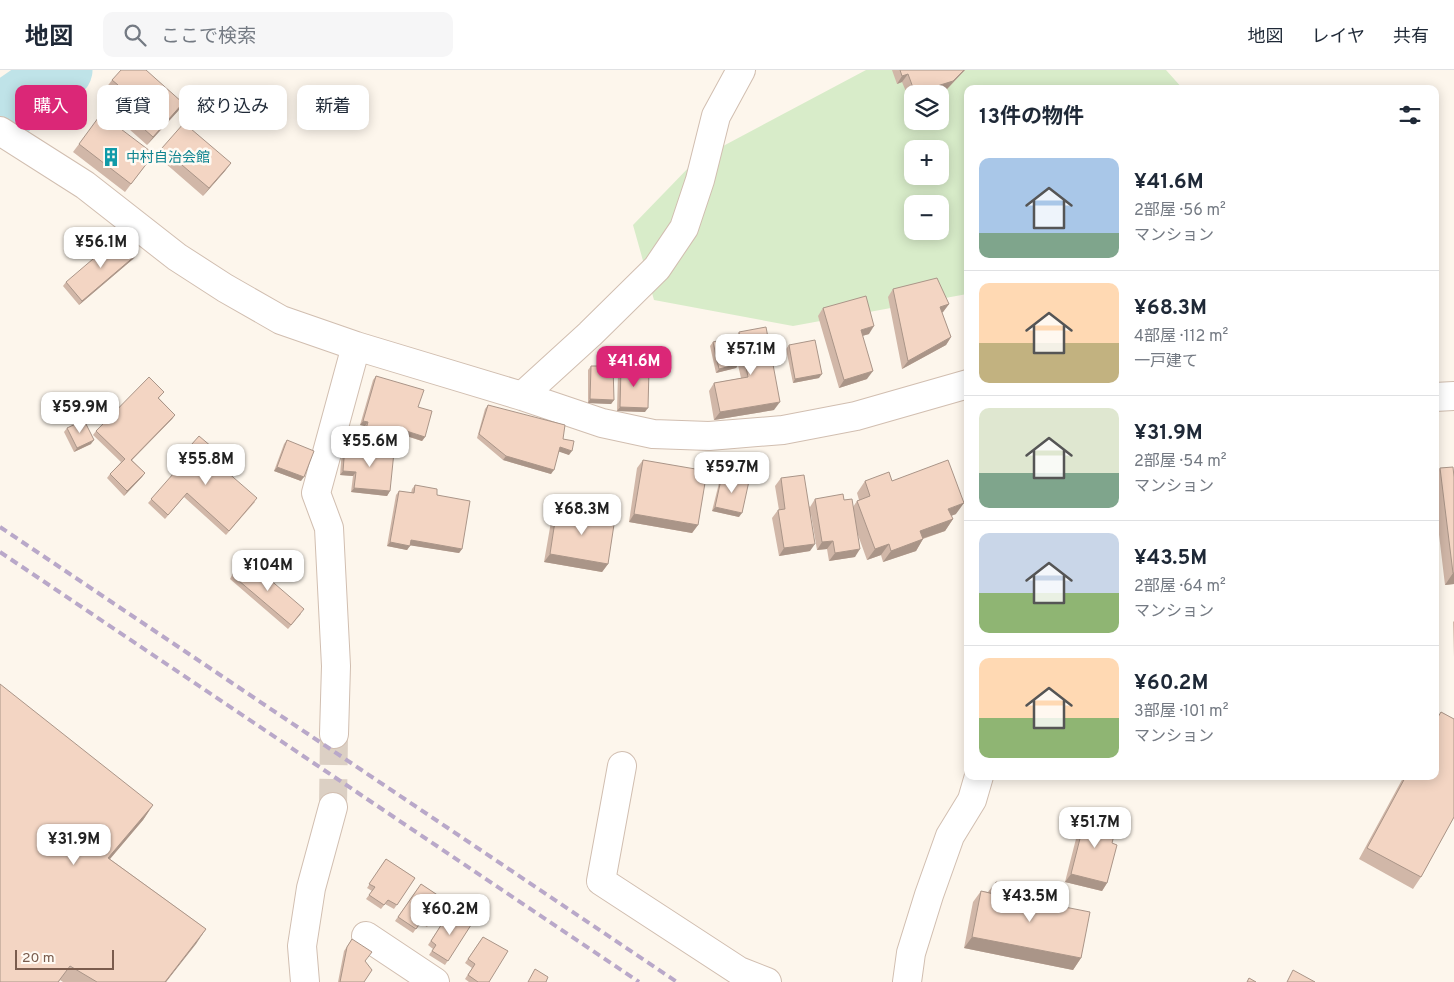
<!DOCTYPE html>
<html lang="ja">
<head>
<meta charset="utf-8">
<style>
	:root { --surface:#fff; --page:#f6f6f7; --text:#1f2937; --muted:#747a83; --line:#e0e1e3; --accent:#db2777 }
	body { margin:0; font-family:Overpass,"Noto Sans JP",sans-serif; background:var(--page); color:var(--text); height:100vh; display:flex; flex-direction:column; font-size:19px; white-space:nowrap }
	* { box-sizing:border-box; margin:0 }
	p { font-size:16px; color:var(--muted) }
	.icon { flex:none; width:28px; height:28px; fill:none; stroke:currentColor; stroke-width:2; stroke-linecap:round; stroke-linejoin:round }
	.map { position:relative; flex:1; overflow:hidden }
	.panel { position:absolute; left:964px; top:15px; width:475px; height:695px; display:flex; flex-direction:column; background:var(--surface); border-radius:10px; box-shadow:0 2px 12px #0003 }
	.panel>* { flex:none }
	.guide { position:absolute; left:15px; top:15px; width:475px; height:45px; display:flex; gap:10px }
	.buttons { position:absolute; left:904px; top:15px; display:grid; gap:10px }
	.buttons a { display:grid; place-items:center; width:45px; height:45px; border-radius:10px; background:var(--surface); box-shadow:0 2px 12px #0003; font-size:25px }
	.scale { position:absolute; left:15px; bottom:12px; width:99px; box-sizing:border-box; padding-left:5px; border:2px solid #7a5c4d; border-top:0; font-size:14px; line-height:18px; white-space:nowrap; color:#7a5c4d; -webkit-text-stroke:4px #fffaf3; paint-order:stroke }
	.price { position:absolute; translate:-50% -42px; padding:0 11px; border-radius:10px; background:#fff; color:#222; font-size:16px; line-height:32px; filter:drop-shadow(0 1px 2px #0008) }
	.price::after { content:''; position:absolute; left:50%; top:30px; width:15px; height:11px; margin-left:-8px; background:inherit; clip-path:polygon(0 0,100% 0,50% 100%) }
	.price.selected { background:var(--accent); color:#fff }
	ul { padding:0; list-style:none }
	li { display:flex; align-items:center; gap:15px; height:125px; padding:0 15px }
	li+li { border-top:1px solid var(--line) }
	li span { display:grid; place-items:center; flex:none; width:140px; height:100px; border-radius:10px; color:#555 }
	li>.icon { margin-inline-start:auto }
	span .icon { width:60px; height:60px; fill:#fffc; stroke-width:1 }
	li b { font-size:21px }
	h2 { display:flex; justify-content:space-between; align-items:center; height:60px; padding:0 15px; font-size:21px }
	.chip { padding:0 18px; border-radius:10px; background:var(--surface); box-shadow:0 2px 12px #0003; font-size:18px; line-height:45px }
	.chip.selected { background:var(--accent); color:#fff }
	header { display:flex; align-items:center; gap:30px; box-sizing:border-box; height:70px; padding:0 25px; background:var(--surface); border-bottom:1px solid var(--line) }
	header strong { font-size:24px }
	nav { display:flex; gap:28px; margin-inline-start:auto; font-size:18px }
	.search { width:350px; height:45px; background:var(--page); display:flex; align-items:center; gap:12px; box-sizing:border-box; padding:0 18px; border-radius:10px; color:var(--muted); font-size:19px }
	.map>svg:first-child { display:block }
	.green { fill:#d8ecc9; fill-rule:evenodd }
	.lines { fill:none; stroke-linecap:round; stroke-linejoin:round }
	.river { stroke:#bfe3e8; stroke-width:59 }
	.minor-tunnel { stroke:#dcd0c4; stroke-width:28; stroke-dasharray:28 14; stroke-linecap:butt }
	.minor-casing { stroke:#d1beb0; stroke-width:30 }
	.minor { stroke:#fff; stroke-width:28 }
	.rail { stroke:#b9a8c9; stroke-width:4; stroke-dasharray:8 5; stroke-linecap:butt }
	.wall { fill:#d1b7a8 }
	.shaded-wall { fill:#aa9588 }
	.building { fill:#f3d5c3; stroke:#aa9588 }
	.labels { text-anchor:middle; stroke-width:5; stroke-linejoin:round; paint-order:stroke }
	.culture-label { font-size:14px; fill:#0d838f; stroke:#fffaf3; text-anchor:start }
</style>
</head>
<body>
<header>
<strong>地図</strong>
<div class="search"><svg class="icon" aria-label="search" viewBox="0 0 24 24"><circle cx="10" cy="10" r="6"/><path d="M15 15l6 6"/></svg>ここで検索</div>
<nav><a>地図</a><a>レイヤ</a><a>共有</a></nav>
</header>
<div class="map">
<svg width="1454" height="912" viewBox="0 0 1454 912">
	<rect width="100%" height="100%" fill="#fdf6ec"/>
	<path class="green" d="M866,0H1166L1183,19H968L967,224L793,256L654,230L633,155L695,91ZM912,24H940V51H912ZM912,79H940V106H912ZM912,134H940V161H912Z"/>
	<g class="lines">
		<path class="river" d="M0,49L14,34L63,0"/>
		<path class="minor-tunnel" d="M333,737L334,664"/>
		<g class="minor-casing">
			<path id="minor" d="M0,61L85,115L177,187L225,218L281,250L356,276L522,326L602,353L653,364L709,366L783,360L856,346L968,314
				M522,326L590,264L657,198L684,158L700,110L716,46L741,0
				M1435,327L1454,326
				M334,664L336,596L329,458L316,423L356,276
				M622,696L601,811L739,901L767,912
				M366,866L435,912
				M305,912L302,876L311,818L333,737
				M907,912L911,883L929,825L950,766L972,730L979,706"/>
		</g>
		<use href="#minor" class="minor"/>
		<path class="rail" d="M0,457L677,912
			M0,482L639,912"/>
	</g>
	<path class="wall" d="M892,0H965L947,19L933,24H912V31H910L902,12L897,14Z
		M112,10L183,33L178,41L147,75L102,35L112,23L106,18Z
		M79,74L148,92L125,122L73,82Z
		M162,78L231,93L225,101L203,126L157,86Z
		M136,185L133,189L79,235L63,216L66,212Z
		M893,219L949,234L943,242L942,243L951,267L946,275L902,299L888,227Z
		M823,238L869,264L862,266L867,309L839,318L818,246Z
		M739,262L774,340L714,350L709,321L714,313L741,308L738,295L736,298L716,303L710,276L713,272L736,280L734,270Z
		M789,275L819,308L793,313L786,279Z
		M591,296L614,330L611,334L588,333V300Z
		M621,298L645,342L617,341L618,302Z
		M376,306L418,337L425,367L422,371L396,363L390,378L361,370L365,356L360,355L373,310Z
		M164,322L159,328L175,345L172,349L132,390L145,403L142,407L124,426L107,408L110,404L121,392L93,365L96,361Z
		M488,335L563,369L569,385L559,381L551,404L503,390L477,368L485,339Z
		M67,358L91,374L74,382L64,362Z
		M287,370L301,411L274,401L284,374Z
		M345,376L390,421L387,426L351,422L353,406L340,405L342,380Z
		M184,383L226,401L255,432L226,465L184,427L165,449L148,433L185,391L181,387Z
		M643,390L698,455L692,463L629,452L637,398Z
		M1440,398L1454,407V514L1445,515L1435,431V405Z
		M722,405L739,447L712,441L720,409Z
		M781,408L810,437L815,429L844,430L853,437L857,431L859,430L857,423L865,411H892L956,444L951,446L953,449L945,461L923,469L916,481L883,492L881,485L867,490L858,465L855,487L829,491L827,479L817,480L811,445L810,481L779,486L772,448L778,440H779L775,416Z
		M415,415L437,425L462,479L459,483L410,475L407,480L387,476L396,425L399,421L411,423L412,419Z
		M557,438L608,494L602,502L544,492L552,446Z
		M232,505L301,544L288,559L230,509Z
		M1454,551V587L1453,552Z
		M1441,642L1454,649V747L1421,807L1413,819L1359,789L1404,706H1435V650Z
		M153,735L143,750L110,789L206,859L166,912H63L60,910L59,912H0Z
		M1087,741L1105,755L1112,773L1107,813L1102,821L1065,812L1081,749Z
		M386,789L415,808L394,839L385,834L381,839L366,829L372,821L367,818Z
		M996,812L1014,827L1081,888L1073,900L964,878L973,832L981,821L988,822Z
		M421,814L445,830L427,857L420,853L413,863L395,851Z
		M450,841L471,855L445,895L429,885L433,879L428,875Z
		M483,867L489,912H469L465,909L472,898L465,893Z
		M352,869L365,891L364,912H338L344,881Z"/>
	<path class="shaded-wall" d="M964,0H965L962,3L947,19L933,24H915Z
		M908,4L902,12L897,14L902,6Z
		M183,33L178,41L147,75L153,67Z
		M231,93L225,101L203,126L209,118Z
		M136,185L133,189L79,235L82,231Z
		M949,234L943,242L934,245L940,237Z
		M874,256L869,264L855,268L861,260Z
		M951,267L946,275L902,299L908,291Z
		M739,294L736,298L716,303L719,299Z
		M873,301L867,309L839,318L844,310Z
		M822,304L819,308L793,313L795,309Z
		M590,329L614,330L611,334L588,333Z
		M780,332L774,340L714,350L720,342Z
		M620,337L648,338L645,342L617,341Z
		M175,345L172,349L128,394L131,390Z
		M363,351L368,352L365,356L360,355Z
		M397,358L425,367L422,371L395,362Z
		M364,366L392,374L390,378L361,370Z
		M94,370L91,374L74,382L77,378Z
		M560,377L572,381L569,385L557,381Z
		M506,386L554,400L551,404L503,390Z
		M277,397L304,407L301,411L274,401Z
		M343,401L356,402L353,406L340,405Z
		M145,403L142,407L124,426L127,421Z
		M354,418L390,421L387,426L351,422Z
		M964,433L956,444L940,450L948,439Z
		M715,437L742,443L739,447L712,441Z
		M634,444L698,455L692,463L629,452Z
		M953,449L945,461L912,472L920,461Z
		M923,469L916,481L883,492L891,481Z
		M411,470L462,479L459,483L408,475Z
		M833,471L827,479L817,480L822,472Z
		M390,472L410,476L407,480L387,476Z
		M815,474L810,481L779,486L784,478Z
		M889,474L881,485L867,490L875,479Z
		M860,479L855,487L829,491L835,483Z
		M550,484L608,494L602,502L544,492Z
		M1453,503H1454V514L1445,515Z
		M153,735L143,750L98,803L108,788Z
		M1071,804L1107,813L1102,821L1065,812Z
		M206,859L196,874L166,912H165Z
		M972,867L1081,888L1073,900L964,878Z"/>
	<path class="building" d="M121,0H146L183,33L153,67L108,27L118,15L112,10Z
		M900,0H964L953,11L915,23L908,4L902,6Z
		M101,44L154,84L131,114L79,74Z
		M184,53L231,93L209,118L162,78Z
		M120,166L136,185L82,231L66,212Z
		M937,208L949,234L940,237L951,267L908,291L893,219Z
		M866,226L874,256L861,260L873,301L844,310L823,238Z
		M766,257L780,332L720,342L714,313L748,307L739,262Z
		M733,267L739,294L719,299L713,272Z
		M815,270L822,304L795,309L789,275Z
		M591,296H613L614,330L590,329Z
		M621,298L649,299L648,338L620,337Z
		M376,306L424,320L418,337L432,341L425,367L397,358L392,374L364,366L368,352L363,351Z
		M149,307L164,322L158,328L175,345L131,390L145,403L127,421L110,404L125,389L96,361Z
		M488,335L565,355L563,369L574,371L572,381L560,377L554,400L506,386L479,364Z
		M84,350L94,370L77,378L67,358Z
		M199,366L232,394L226,401L257,428L229,461L187,423L168,445L151,429L188,387L184,383Z
		M287,370L314,381L304,407L277,397Z
		M345,376L394,382L390,421L354,418L356,402L343,401Z
		M643,390L707,401L698,455L634,444Z
		M948,390L964,433L948,439L953,449L920,461L923,469L891,481L889,474L875,479L857,431L870,426L865,411L889,402L892,411Z
		M1453,397L1454,407V503H1453L1440,398Z
		M722,405L749,411L742,443L715,437Z
		M804,405L815,474L784,478L778,440L785,439L781,408Z
		M415,415L437,419V425L470,431L462,479L411,470L410,476L390,472L399,421L414,423Z
		M843,424L844,430L852,429L860,479L835,483L833,471L822,472L815,429Z
		M557,438L615,448L608,494L550,484Z
		M246,489L304,539L291,555L232,505Z
		M0,614L153,735L108,788L206,859L165,912H97L70,896L58,912H0Z
		M1441,642L1454,649V747L1421,807L1367,778L1406,706H1435V652Z
		M1087,741L1107,746L1105,755L1116,758L1112,773L1117,775L1107,813L1071,804Z
		M386,789L415,808L397,835L388,830L384,835L369,825L375,817L369,814Z
		M996,812L1016,816L1014,827L1090,842L1081,888L972,867L981,821L994,824Z
		M421,814L445,830L430,853L423,849L416,859L398,847Z
		M450,841L471,855L448,891L432,881L436,875L431,871Z
		M483,867L508,881L489,912H478L468,905L475,894L468,889Z
		M352,869L372,882L365,891L372,900L364,912H340L347,877Z
		M535,899L548,907L546,912H528Z
		M1293,900L1315,912H1287Z
		M1249,908L1256,912H1247Z"/>
	<defs>
		<g id="building-bare" transform="scale(1.5)"><path d="M-4-6H4V6H1V3H-1V6H-4ZM-2.5-4.3h1.7v1.8h-1.7ZM.8-4.3h1.7v1.8H.8ZM-2.5-1h1.7V.8h-1.7ZM.8-1h1.7V.8H.8Z" fill="#0f9aa8" stroke="#fffaf3" stroke-width="2.5" paint-order="stroke"/></g>
	</defs>
	<g fill-rule="evenodd">
		<use href="#building-bare" x="111" y="87"/>
	</g>
	<g class="labels">
		<g class="culture-label">
			<text x="126" y="92">中村自治会館</text>
		</g>
	</g>
</svg>
<div class="buttons">
<a><svg class="icon" aria-label="layers" viewBox="0 0 24 24"><path d="M12 4l9 5-9 5-9-5zM3 14l9 5 9-5"/></svg></a>
<a>+</a>
<a>−</a>
</div>
<div class="scale">20 m</div>
<b class="price" style="left:101px;top:199px">¥56.1M</b>
<b class="price" style="left:751px;top:306px">¥57.1M</b>
<b class="price selected" style="left:634px;top:318px">¥41.6M</b>
<b class="price" style="left:80px;top:364px">¥59.9M</b>
<b class="price" style="left:370px;top:398px">¥55.6M</b>
<b class="price" style="left:206px;top:416px">¥55.8M</b>
<b class="price" style="left:732px;top:424px">¥59.7M</b>
<b class="price" style="left:582px;top:466px">¥68.3M</b>
<b class="price" style="left:268px;top:522px">¥104M</b>
<b class="price" style="left:1095px;top:779px">¥51.7M</b>
<b class="price" style="left:74px;top:796px">¥31.9M</b>
<b class="price" style="left:1030px;top:853px">¥43.5M</b>
<b class="price" style="left:450px;top:866px">¥60.2M</b>
<div class="guide">
<a class="chip selected">購入</a>
<a class="chip">賃貸</a>
<a class="chip">絞り込み</a>
<a class="chip">新着</a>
</div>
<section class="panel">
<h2>13件の物件<svg class="icon" aria-label="filters" viewBox="0 0 24 24"><path d="M4 7h16M4 17h16"/><circle cx="9" cy="7" r="2"/><circle cx="15" cy="17" r="2"/></svg></h2>
<ul>
<li><span style="background:linear-gradient(#a9c7e8 75%,#7fa58c 0)"><svg class="icon" aria-label="home" viewBox="0 0 24 24"><path d="M3 11l9-7 9 7M6 9v11h12V9"/></svg></span><div><b>¥41.6M</b><p>2部屋 · 56 m²</p><p>マンション</p></div></li>
<li><span style="background:linear-gradient(#ffd9b3 60%,#c2b280 0)"><svg class="icon" aria-label="home" viewBox="0 0 24 24"><path d="M3 11l9-7 9 7M6 9v11h12V9"/></svg></span><div><b>¥68.3M</b><p>4部屋 · 112 m²</p><p>一戸建て</p></div></li>
<li><span style="background:linear-gradient(#dfe7d0 65%,#7fa58c 0)"><svg class="icon" aria-label="home" viewBox="0 0 24 24"><path d="M3 11l9-7 9 7M6 9v11h12V9"/></svg></span><div><b>¥31.9M</b><p>2部屋 · 54 m²</p><p>マンション</p></div></li>
<li><span style="background:linear-gradient(#c9d6e8 60%,#8fb573 0)"><svg class="icon" aria-label="home" viewBox="0 0 24 24"><path d="M3 11l9-7 9 7M6 9v11h12V9"/></svg></span><div><b>¥43.5M</b><p>2部屋 · 64 m²</p><p>マンション</p></div></li>
<li><span style="background:linear-gradient(#ffd9b3 60%,#8fb573 0)"><svg class="icon" aria-label="home" viewBox="0 0 24 24"><path d="M3 11l9-7 9 7M6 9v11h12V9"/></svg></span><div><b>¥60.2M</b><p>3部屋 · 101 m²</p><p>マンション</p></div></li>
</ul>
</section>
</div>
</body>
</html>
